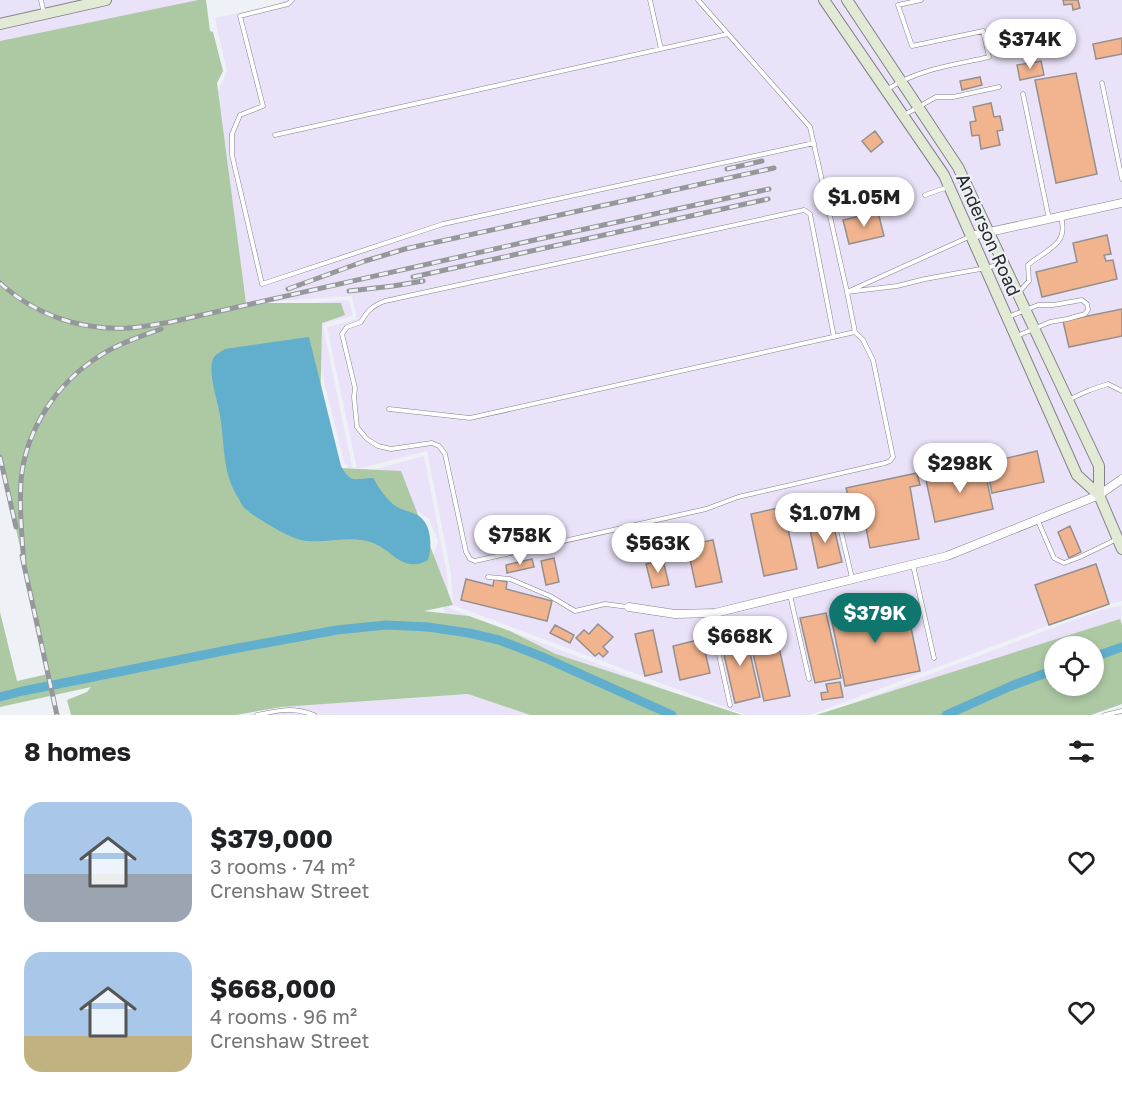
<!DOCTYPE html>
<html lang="en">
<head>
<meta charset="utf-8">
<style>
	:root { --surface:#fff; --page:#f2f2f2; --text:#202124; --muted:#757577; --accent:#0f766e }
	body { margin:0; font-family:"Golos Text",sans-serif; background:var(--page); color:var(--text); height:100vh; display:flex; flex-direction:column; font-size:22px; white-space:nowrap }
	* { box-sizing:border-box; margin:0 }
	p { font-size:20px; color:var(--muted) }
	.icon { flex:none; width:33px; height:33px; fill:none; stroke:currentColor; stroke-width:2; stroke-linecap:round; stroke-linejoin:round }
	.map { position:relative; height:715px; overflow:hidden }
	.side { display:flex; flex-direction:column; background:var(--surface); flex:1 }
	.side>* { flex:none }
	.fabs { position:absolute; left:1044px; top:636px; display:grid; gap:12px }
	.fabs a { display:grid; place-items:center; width:60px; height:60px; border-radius:50%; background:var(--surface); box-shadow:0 3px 9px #0003; font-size:30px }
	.price { position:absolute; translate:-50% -51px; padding:0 14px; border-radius:21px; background:#fff; color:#222; font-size:20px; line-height:39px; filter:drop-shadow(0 2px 3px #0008) }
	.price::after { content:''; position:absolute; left:50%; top:36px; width:18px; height:14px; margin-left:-9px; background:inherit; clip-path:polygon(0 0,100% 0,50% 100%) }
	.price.active { background:var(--accent); color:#fff }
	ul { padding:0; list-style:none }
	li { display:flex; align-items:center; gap:18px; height:150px; padding:0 24px }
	li span { display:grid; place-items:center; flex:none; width:168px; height:120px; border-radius:18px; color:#555 }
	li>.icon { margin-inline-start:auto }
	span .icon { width:72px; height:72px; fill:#fffc; stroke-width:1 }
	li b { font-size:26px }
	h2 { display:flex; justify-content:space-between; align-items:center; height:72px; padding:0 24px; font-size:26px }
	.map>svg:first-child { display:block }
	.industrial { fill:#eae2f8 }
	.green { fill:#adc9a4; fill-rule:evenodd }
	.water { fill:#61aecd }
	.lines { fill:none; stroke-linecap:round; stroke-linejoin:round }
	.canal { stroke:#61aecd; stroke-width:9 }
	.building { fill:#f2b48f; stroke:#95908d; stroke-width:1.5 }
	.lane-casing { stroke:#818388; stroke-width:5 }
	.street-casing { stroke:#818388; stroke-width:9 }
	.secondary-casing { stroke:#818388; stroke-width:12 }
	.lane { stroke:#fff; stroke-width:4 }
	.street { stroke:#fff; stroke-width:8 }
	.secondary { stroke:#e2ead6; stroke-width:10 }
	.rail-casing { stroke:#95979a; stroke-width:5 }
	.rail { stroke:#eef1f6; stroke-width:3; stroke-dasharray:9; stroke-linecap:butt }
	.labels { text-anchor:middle; stroke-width:4.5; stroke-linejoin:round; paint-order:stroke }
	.street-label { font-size:18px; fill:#2a2b2c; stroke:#eef1f6 }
</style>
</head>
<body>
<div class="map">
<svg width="1122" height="715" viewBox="0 0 1122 715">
	<rect width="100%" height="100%" fill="#eef1f6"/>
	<path class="industrial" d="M0,0H198L0,41Z
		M283,0H1122V601L1102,605L810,715H746L453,605L451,573L427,451L357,469L327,327L357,319L352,296L246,303L203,122L227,72L215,18L278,4Z
		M349,300L353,316L326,323L323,326L353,471L358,474L424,456L447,574L449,607L452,609L469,616L445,613L430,567L438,541L429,519L403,501L352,473L344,462L313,336L250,340L247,308Z
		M1121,606L1122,632L1054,646L822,715L1103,609Z
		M510,631L733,715L593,672Z
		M468,694L530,715H249L281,707Z"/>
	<path class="green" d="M198,0H206L210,31L213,32L223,71L217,83L246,303H341L345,315L322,323L319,467L401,471L453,605L424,611L469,616L510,631L556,654L742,715H530L468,694L281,707L236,715H71L67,700L87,692L91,687L0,707V612L17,681L48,674L0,456V41Z
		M1120,619L1122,625V704L1091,715H816ZM1054,646H1094V686H1054Z"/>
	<path class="water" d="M309,337L341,466C351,485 356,478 373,478C379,488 387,501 397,507C404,511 413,512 419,516C432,525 432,547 428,560C401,575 391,546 367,541C348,536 327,543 307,541C294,540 278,530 266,523C260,519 252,515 247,510C243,508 241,503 239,499C220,471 226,438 218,406C216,395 207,368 214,357C216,354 222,351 225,349Z"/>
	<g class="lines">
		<path class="canal" d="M1094,657L1122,647
			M0,697L23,691L238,648L337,630L386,625L428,627L469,633L499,640L543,657L672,715
			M946,715L1011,686L1054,670"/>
	</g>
	<path class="building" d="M1063,0H1078L1080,8L1073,10L1072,4L1064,5Z
		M1122,38V54L1096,59L1093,44Z
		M1041,61L1044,75L1020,80L1017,65Z
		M1076,73L1097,174L1056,183L1035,80Z
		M980,77L982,85L962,90L960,81Z
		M991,103L994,117L1000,116L1003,130L997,131L1000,145L981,149L979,135L972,136L970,122L976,121L973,107Z
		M875,131L883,142L871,152L862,141Z
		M878,212L884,236L849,244L843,220Z
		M1107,235L1111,254L1104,255L1106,261L1113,260L1117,279L1042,297L1036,272L1077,262L1073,243Z
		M1122,309V336L1069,347L1063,321Z
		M1037,451L1044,482L992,493L986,463Z
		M984,467L993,509L935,522L926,480Z
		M917,473L920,485L910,487L919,539L870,548L860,498L849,500L846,488Z
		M783,507L797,569L764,576L751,514Z
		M832,519L842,562L818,568L809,525Z
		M1070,526L1081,552L1069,558L1058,532Z
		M713,540L722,582L696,587L687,545Z
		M554,558L559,582L546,585L541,561Z
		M532,559L534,567L507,573L506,565Z
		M663,560L669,585L652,588L646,564Z
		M1096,564L1109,604L1049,625L1035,585Z
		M466,579L493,586L494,579L507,582L506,589L552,601L547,621L461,600Z
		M906,603L920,671L845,686L831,617Z
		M826,613L841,678L815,683L800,618Z
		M773,621L790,696L764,701L749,636L759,634L756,624Z
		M598,624L613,637L603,647L608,652L603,657L599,653L595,656L576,638L584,630L589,634Z
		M555,625L574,635L570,643L550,633Z
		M653,630L662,672L645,676L635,634Z
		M745,631L760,697L735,703L720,637Z
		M702,639L710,673L680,680L673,646Z
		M840,682L843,697L822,700L821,693L828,692L826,684Z"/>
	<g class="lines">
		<g class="lane-casing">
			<path id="lane" d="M41,0L44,14
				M292,0L288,4L240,16L263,106L240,115L232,134V155L262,284L443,224L814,143
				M650,0L661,49
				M698,0L728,34
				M1102,83L1122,179
				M888,89C918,69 954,65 989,57L983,31L912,46L898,5L921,0
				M1023,94L1049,219
				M906,114L936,97H953L999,87
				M275,135L728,34L810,127L847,292L971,236
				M925,195L948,187
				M1019,292L1029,281L1028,265C1047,249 1069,245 1061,217
				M1008,317L1038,305H1053L1082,300L1087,304L1088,310L1085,314L1067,319L1050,322L1017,336
				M834,337L810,214L804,210L385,301C372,306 367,311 361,322L347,327L342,334L355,388L354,397L357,427L367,439L378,446L391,449L432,443L439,446L445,454L466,552L470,559L475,561L706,509L738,497L885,463L890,461L893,457L873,360L863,340L855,332
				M1070,399L1090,390L1108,384L1122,391
				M389,409L470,418L855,332L847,292L897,286L925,279L986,268L1001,264
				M1038,521L1054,558L1064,563L1080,557L1117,539
				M839,523L852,578
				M913,565L934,658
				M488,577L510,579L550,596L575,611L605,604L628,607
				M790,595L809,679
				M710,614L730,705
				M257,715C279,710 293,707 314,715
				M1105,715L1122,711"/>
		</g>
		<g class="street-casing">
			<path id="street" d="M971,236L1122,203
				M629,607L675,614L715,613L947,556L1099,495L1122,479"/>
		</g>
		<g class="secondary-casing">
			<path id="secondary" d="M824,0L944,175L1077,475L1099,495
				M847,0L958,167L1099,466V495L1122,549
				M0,24L106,0"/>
		</g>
		<use href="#lane" class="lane"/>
		<use href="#street" class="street"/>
		<use href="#secondary" class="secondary"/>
		<g class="rail-casing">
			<path id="rail" d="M727,169L762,161
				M413,277L768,199
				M0,283C35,315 82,331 129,328C143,327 157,324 171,322L530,241L769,189
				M288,289L365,261L405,249L774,168
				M349,291L393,286L423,281
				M0,457L16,527
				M22,556L57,715
				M24,564C22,536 19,509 21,481C25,431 56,384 98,357C117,344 139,337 161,329"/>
		</g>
		<use href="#rail" class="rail"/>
	</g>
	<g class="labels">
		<g class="street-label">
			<text transform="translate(988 235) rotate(66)" y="6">Anderson Road</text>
		</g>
	</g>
</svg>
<div class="fabs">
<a><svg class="icon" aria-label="locate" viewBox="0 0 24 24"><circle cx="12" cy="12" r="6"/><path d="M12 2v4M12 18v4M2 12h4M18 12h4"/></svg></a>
</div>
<b class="price" style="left:1030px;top:70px">$374K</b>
<b class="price" style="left:864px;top:228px">$1.05M</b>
<b class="price" style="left:960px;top:494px">$298K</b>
<b class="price" style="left:825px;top:544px">$1.07M</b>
<b class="price" style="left:520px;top:566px">$758K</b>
<b class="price" style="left:658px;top:574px">$563K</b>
<b class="price active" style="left:875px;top:644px">$379K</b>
<b class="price" style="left:740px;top:667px">$668K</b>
</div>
<section class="side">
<h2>8 homes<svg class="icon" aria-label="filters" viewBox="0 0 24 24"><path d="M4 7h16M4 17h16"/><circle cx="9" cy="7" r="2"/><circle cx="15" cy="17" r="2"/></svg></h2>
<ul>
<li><span style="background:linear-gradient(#a9c7e8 60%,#9aa5b1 0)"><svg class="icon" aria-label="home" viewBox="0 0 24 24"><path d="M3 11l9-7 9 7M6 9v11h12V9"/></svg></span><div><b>$379,000</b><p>3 rooms · 74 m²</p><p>Crenshaw Street</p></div><svg class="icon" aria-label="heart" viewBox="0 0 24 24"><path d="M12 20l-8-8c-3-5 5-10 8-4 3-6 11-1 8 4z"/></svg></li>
<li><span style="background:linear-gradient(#a9c7e8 70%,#c2b280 0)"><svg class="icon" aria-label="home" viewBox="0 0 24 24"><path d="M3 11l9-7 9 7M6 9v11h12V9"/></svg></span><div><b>$668,000</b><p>4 rooms · 96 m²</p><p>Crenshaw Street</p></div><svg class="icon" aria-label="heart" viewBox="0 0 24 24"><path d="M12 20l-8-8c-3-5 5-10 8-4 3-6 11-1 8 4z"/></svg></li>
</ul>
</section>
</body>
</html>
